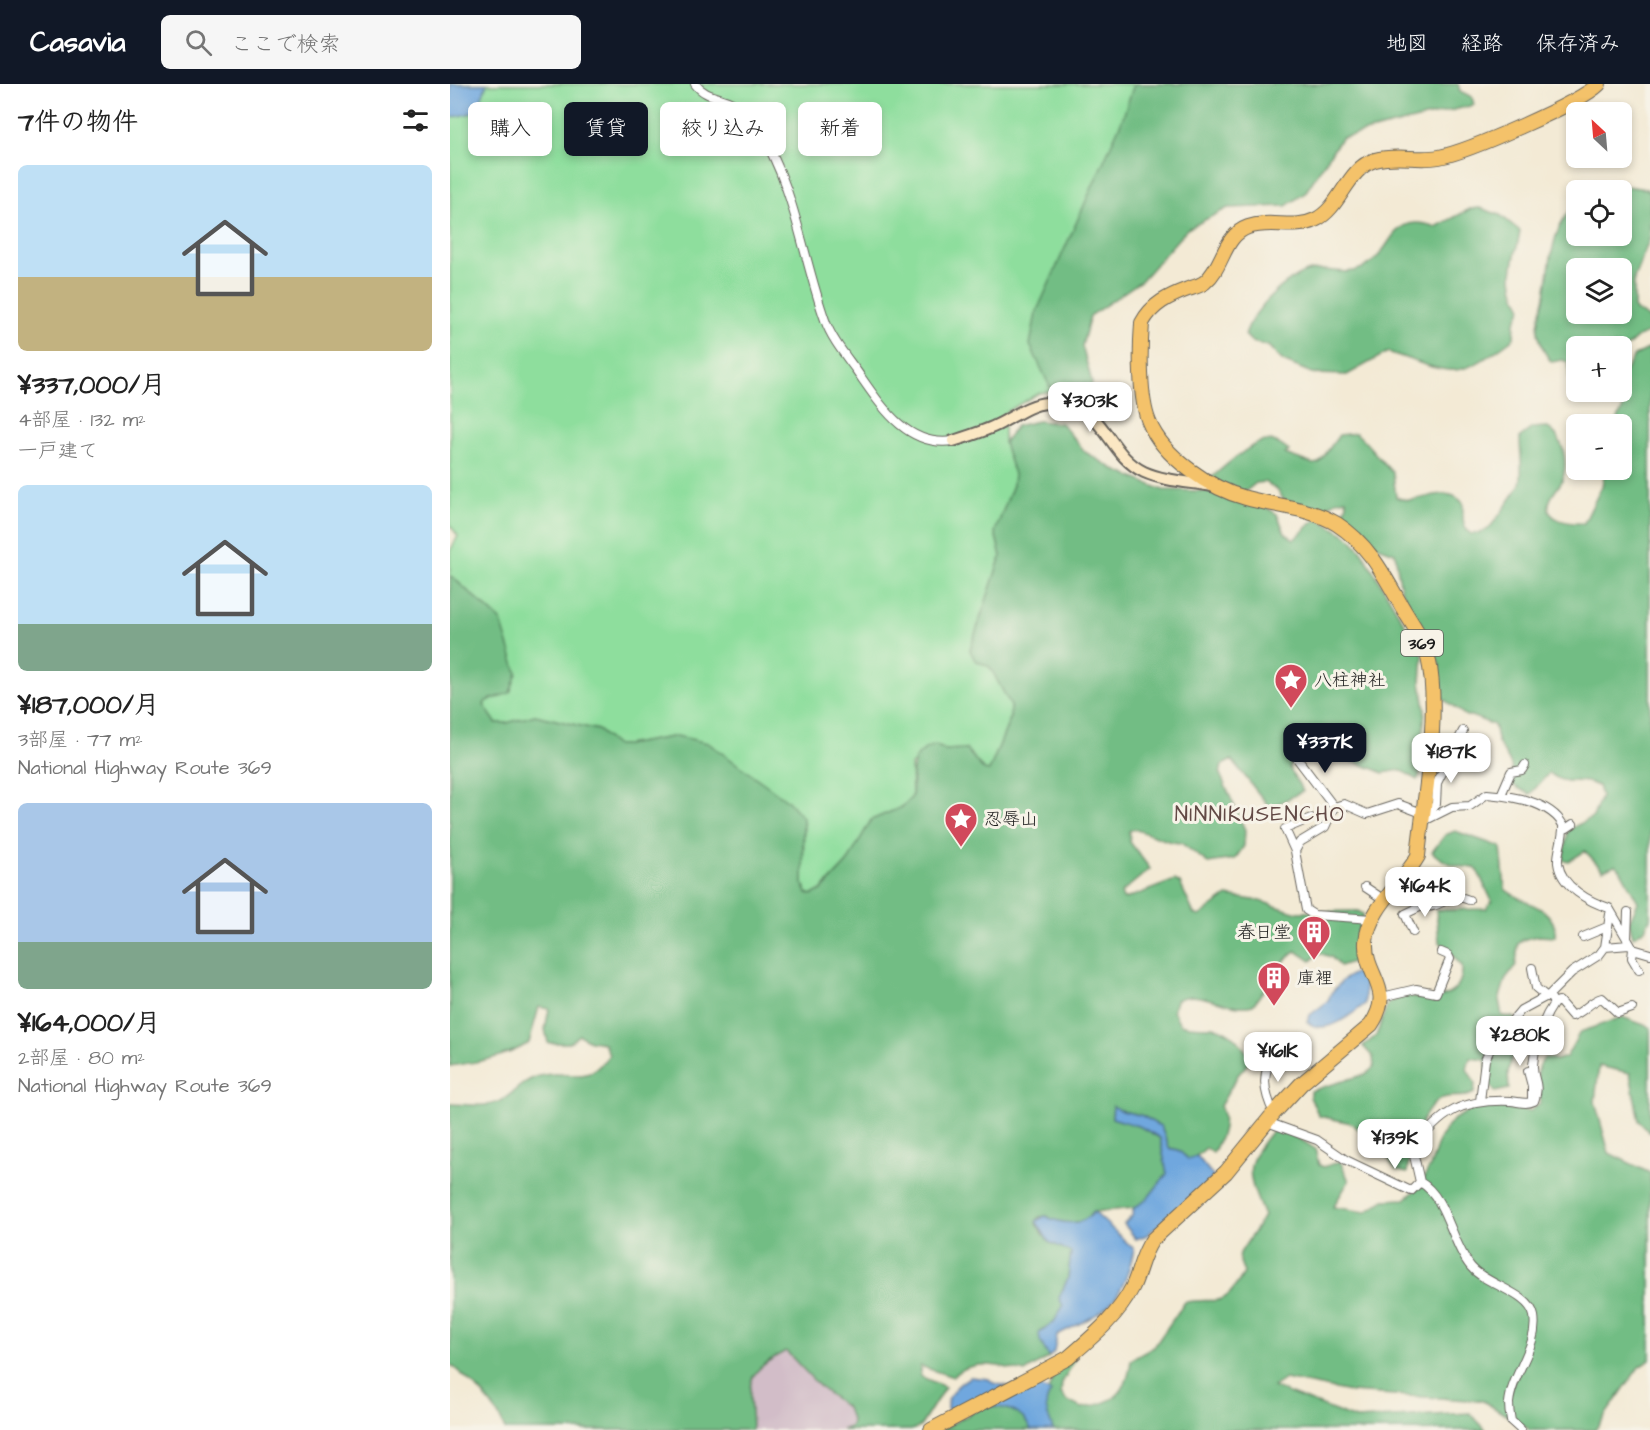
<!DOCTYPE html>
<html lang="ja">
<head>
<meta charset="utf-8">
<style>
	:root { --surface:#fff; --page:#f6f6f6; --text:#222; --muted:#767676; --accent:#111827 }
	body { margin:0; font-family:"Architects Daughter","Klee One",sans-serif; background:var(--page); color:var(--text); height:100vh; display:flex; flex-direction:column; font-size:22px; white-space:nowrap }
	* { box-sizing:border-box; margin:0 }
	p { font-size:20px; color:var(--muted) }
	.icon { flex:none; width:33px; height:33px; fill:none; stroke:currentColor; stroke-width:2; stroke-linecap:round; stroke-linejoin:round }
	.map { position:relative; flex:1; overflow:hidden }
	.side { display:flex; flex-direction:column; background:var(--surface); width:450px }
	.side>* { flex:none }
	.hud { position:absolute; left:18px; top:18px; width:570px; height:54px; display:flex; gap:12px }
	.needle { width:39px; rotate:334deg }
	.buttons { position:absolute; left:1116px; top:18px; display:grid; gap:12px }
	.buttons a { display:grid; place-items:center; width:66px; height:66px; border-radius:9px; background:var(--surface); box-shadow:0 3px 9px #0003; font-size:30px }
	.price { position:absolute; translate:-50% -51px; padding:0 14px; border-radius:12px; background:#fff; color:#222; font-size:20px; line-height:39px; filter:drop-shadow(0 2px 3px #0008) }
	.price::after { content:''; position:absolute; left:50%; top:36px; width:18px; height:14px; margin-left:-9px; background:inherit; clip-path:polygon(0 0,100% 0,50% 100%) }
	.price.on { background:var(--accent); color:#fff }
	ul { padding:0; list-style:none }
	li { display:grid; align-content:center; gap:12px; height:318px; padding:0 18px }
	li span { display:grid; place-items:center; height:186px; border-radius:9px; color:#555 }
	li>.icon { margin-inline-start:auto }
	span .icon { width:108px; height:108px; fill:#fffc; stroke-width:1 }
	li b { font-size:26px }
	h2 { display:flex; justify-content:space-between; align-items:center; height:72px; padding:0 18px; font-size:26px }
	.chip { padding:0 21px; border-radius:9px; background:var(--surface); box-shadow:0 3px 9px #0003; font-size:21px; line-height:54px }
	.chip.on { background:var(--accent); color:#fff }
	header { display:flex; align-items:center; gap:36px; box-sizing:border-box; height:84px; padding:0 30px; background:var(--accent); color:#fff }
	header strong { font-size:28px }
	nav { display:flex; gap:33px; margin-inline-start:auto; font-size:21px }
	.search { width:420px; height:54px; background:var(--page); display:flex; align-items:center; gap:15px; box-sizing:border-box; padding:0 21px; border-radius:9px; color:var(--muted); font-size:22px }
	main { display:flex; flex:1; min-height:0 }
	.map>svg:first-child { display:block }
	.industrial { fill:#d2bdc8 }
	.green { fill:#8ede9d; stroke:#557d5c; stroke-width:1.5 }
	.forest { fill:#72bd84; stroke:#476c50; stroke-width:1.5; fill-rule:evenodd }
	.water { fill:#6fa7de; stroke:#46627d; stroke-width:1.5 }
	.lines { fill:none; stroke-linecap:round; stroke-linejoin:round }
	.street-casing { stroke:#67645d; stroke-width:10 }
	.secondary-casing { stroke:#67645d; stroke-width:14 }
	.highway-casing { stroke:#67645d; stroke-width:16 }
	.street { stroke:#fff; stroke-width:8 }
	.secondary { stroke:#fbe7c3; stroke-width:10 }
	.highway { stroke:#f4c26a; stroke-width:14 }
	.labels { text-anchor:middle; stroke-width:6; stroke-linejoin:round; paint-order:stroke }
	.shield { fill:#f7f3e8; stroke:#5e5c59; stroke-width:1.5 }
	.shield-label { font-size:16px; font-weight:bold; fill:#1c1c1c }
	.poi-label { font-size:18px; fill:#1c1c1c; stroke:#f7f3e8; text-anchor:start }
	.quarter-label { font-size:21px; letter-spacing:1.5px; fill:#634a46; stroke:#f7f3e8 }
</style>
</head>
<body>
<header>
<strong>Casavia</strong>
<div class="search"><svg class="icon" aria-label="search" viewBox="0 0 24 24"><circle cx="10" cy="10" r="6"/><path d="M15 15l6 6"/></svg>ここで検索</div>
<nav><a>地図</a><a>経路</a><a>保存済み</a></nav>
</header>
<main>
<section class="side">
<h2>7件の物件<svg class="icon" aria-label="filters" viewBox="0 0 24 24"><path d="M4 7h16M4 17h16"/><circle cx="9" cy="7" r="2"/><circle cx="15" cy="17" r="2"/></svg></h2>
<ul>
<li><span style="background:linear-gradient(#bfe0f5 60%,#c2b280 0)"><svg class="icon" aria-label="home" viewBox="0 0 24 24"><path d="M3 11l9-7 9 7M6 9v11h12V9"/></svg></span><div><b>¥337,000/月</b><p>4部屋 · 132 m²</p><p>一戸建て</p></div></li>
<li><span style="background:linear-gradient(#bfe0f5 75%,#7fa58c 0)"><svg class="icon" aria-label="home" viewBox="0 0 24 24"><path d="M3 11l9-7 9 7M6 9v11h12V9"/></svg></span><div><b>¥187,000/月</b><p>3部屋 · 77 m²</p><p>National Highway Route 369</p></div></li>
<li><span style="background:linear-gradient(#a9c7e8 75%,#7fa58c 0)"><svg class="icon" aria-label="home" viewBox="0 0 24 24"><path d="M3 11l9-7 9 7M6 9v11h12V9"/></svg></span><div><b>¥164,000/月</b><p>2部屋 · 80 m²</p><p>National Highway Route 369</p></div></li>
</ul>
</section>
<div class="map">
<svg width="1200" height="1346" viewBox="0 0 1200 1346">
	<rect width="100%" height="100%" fill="#f7f3e8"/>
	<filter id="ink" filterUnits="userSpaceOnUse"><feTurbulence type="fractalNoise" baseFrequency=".0167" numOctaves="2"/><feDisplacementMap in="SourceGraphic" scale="12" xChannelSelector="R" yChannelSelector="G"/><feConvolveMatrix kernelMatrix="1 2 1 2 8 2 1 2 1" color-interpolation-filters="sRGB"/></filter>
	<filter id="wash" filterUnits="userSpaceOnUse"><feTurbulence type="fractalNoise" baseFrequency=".008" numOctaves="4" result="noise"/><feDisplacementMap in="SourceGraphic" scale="24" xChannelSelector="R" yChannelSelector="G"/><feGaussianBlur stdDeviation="1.35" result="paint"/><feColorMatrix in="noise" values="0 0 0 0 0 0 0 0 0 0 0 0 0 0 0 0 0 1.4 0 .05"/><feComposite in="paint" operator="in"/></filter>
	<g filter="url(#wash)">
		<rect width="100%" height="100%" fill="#f3ead5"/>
		<path class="industrial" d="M336,1267L371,1304L397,1324L403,1338L400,1343L392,1346H302L298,1306L304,1288L317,1277Z"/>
		<path class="green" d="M0,0H755L644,204L617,305L589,309L554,329V359L564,390L563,401L545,448L551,472L520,566L525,576L540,583L561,622L560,635L539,687L534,686L516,665L495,666L485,661L461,681L462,713L452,723L421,736L397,779L371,806L362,811L357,809L353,800L354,740L337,716L227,652L176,661H165L148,646L85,631L57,639H46L34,622L36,617L51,613V537L0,491V467L8,452L0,441Z"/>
		<path class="forest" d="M684,0H1008L1010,7L1022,13L1024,21L891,54L855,109L836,122L778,124L737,145L692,196L640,232L632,262L642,298L637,326L600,303L580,261L586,229L672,36Z
			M1175,102L1197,105L1200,108V154L1184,194V225L1200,235V248L1188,253L1172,267V262H1126V302L1119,295L1118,278L1112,276L1102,278C1096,273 1091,260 1089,253C1085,241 1093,224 1095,211C1101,179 1100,144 1126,120V152H1172V106H1158ZM1126,184H1172V230H1126Z
			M1030,124L1050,131L1070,147C1065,181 1054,191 1072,224L1065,238L1064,254C1005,298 1005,291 938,268L897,291L864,290L833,277L818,262L802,258L795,251C802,226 840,187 868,186C882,185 896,191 910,185C946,171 936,125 986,143L1020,125Z
			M1200,264V834L1195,845L1183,853L1179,838L1188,818L1170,785L1165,781L1153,786L1135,767L1118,778L1113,776L1118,746L1143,733L1151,712L1148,702C1127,691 1120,705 1099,689L1080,710L1058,699C1068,683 1056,674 1049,660C1046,655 1046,647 1044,641L1021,632H1016L991,613L989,608L990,581L951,506L945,469C922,463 911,447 891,433L897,420L896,415L886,417L872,427L834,416L828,407L816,398L806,399L795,408L760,395C771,385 802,357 817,357C825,356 832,362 839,367L835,370L863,380L869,379L889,351L906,349C920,361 929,376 943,389L946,413C968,424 995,397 1013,419C1013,431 1011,442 1021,450C1027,449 1033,449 1038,445C1042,442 1069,404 1070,400C1073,386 1070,368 1070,353L1082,344L1096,343C1113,351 1118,376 1113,394C1111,401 1104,407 1101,414C1090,436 1119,440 1134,439L1152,402L1155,386H1172V340H1165C1175,323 1179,311 1173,291L1184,272Z
			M588,337L611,339L635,368L667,387L713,406L758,407L817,424L827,430L835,449L844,455C853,450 859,438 868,435L898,452L911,466L973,571L971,598L975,625L970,691L967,696L951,686L933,689C925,684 897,677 895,674C894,672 894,664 893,660L888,657L875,662L869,661L844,674L839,684L853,707L820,724L782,676L772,681L770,690L795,746L794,762L785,775L758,779L731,759L721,758L684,745L679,747L680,758L700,785L671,809L673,815L678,814L725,796L730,799L744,830L749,832L777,812L810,817L844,828L908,827L913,830C913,838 908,843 907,850C905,860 909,868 905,877L890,882L881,873L869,869L861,877L846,867L836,875L803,921C776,928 751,903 726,916L723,927L730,940C742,944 751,942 763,943C780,945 794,962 801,976L788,991L770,1022C778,1038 771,1054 763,1069L756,1064L743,1075H738L728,1066L719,1064L711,1042C703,1040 697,1033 690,1031C679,1028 673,1029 663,1022L662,1034L691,1043L710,1054L717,1090L697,1115L684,1124L644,1128C633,1141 610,1143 597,1132L589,1133L586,1140L599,1158L621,1168L618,1194L611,1209L613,1222L604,1238L590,1247L599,1273L575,1288C551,1282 522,1273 503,1293L470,1282V1292L495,1303L470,1343L461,1346H392L400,1343L402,1338L397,1324L371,1304L336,1267C289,1291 301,1301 302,1346H55C46,1318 21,1298 0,1280V1020C17,1020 40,1025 54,1015C66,1007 74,996 89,992C121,983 133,1006 159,971L154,959L140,957L129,951L119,959H98L95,945L99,925L89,923L79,959C54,974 29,978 0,982V491L51,537L67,589L60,609L36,617L34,621L46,639H57L85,631L148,646L165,661H176L227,652L258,659L337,716L353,734V800L357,809L362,811L372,806L397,779L421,736L452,723L462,713C465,690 455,670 485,661L495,666L516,665L534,686L539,687L560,635L561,622L540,583L525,576L520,566L551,472L545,448L563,401L564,390L554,359L566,342Z
			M1005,747L1051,763L1055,805C1069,819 1109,822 1105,853L1088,852L1072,856L1068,860L1066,881L1056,894L1049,916L1052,932L1063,933L1068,942L1058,989L1059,1005L1045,1008L1038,998L1036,976L1020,974L1017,985L1025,999L1024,1009C1014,1015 1007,1011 997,1013C973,1016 959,1069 957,1089L946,1086L930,1063L901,1039L869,1032L860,1013V1007L916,990L924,983L923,973L913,962L926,952L938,919L957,911C982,919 1014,914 1012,882L989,857L986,826L1036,825L1042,817L1026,784C1009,783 996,781 982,768L995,751Z
			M1172,933L1200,943V1048L1189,1037L1180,989L1149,982L1145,1018L1159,1069L1200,1089V1276L1189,1283L1145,1346H1080L1033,1317L900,1308L835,1295L823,1303L906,1335L1020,1329L1036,1346H603L595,1329L596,1314L606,1284L626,1274L612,1299L611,1309L616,1316L631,1324C664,1319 677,1311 681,1276L704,1263L735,1218C770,1212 771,1228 794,1189L789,1175L790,1169L814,1132C797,1090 792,1083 822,1047L832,1045L856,1059L865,1065L869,1081L874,1083L890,1077L899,1097L883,1123L916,1128L934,1116L955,1115L968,1104L980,1083L990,1053L1004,1035L1030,1021L1080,1027L1091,1018C1088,1001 1083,986 1095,973L1106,976L1116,973L1130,948Z
			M535,1322C557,1322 572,1326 581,1346H490Z"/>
		<path class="water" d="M0,0H37L26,28L0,34Z
			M908,887L915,897V920C901,931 876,953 857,938L860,931L878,917L881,909L894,895Z
			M663,1022C673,1029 678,1028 690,1031C697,1033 703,1040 711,1042L719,1064L728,1066L738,1075L747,1072L764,1093L697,1151L686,1155L674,1140L682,1132L684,1124L697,1115L717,1090L710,1054L691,1043L662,1034Z
			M644,1128L684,1165C672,1223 655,1227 607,1251L604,1268L599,1273L590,1257L589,1249L604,1238L613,1222L609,1214L618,1194L621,1168L599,1158L586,1137L595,1132C610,1139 631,1144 644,1128Z
			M520,1293L539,1295L543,1299L557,1302L511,1325H497C496,1311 509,1299 520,1293Z
			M580,1299L601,1308C591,1323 599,1331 603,1346H581C572,1326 557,1323 535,1322Z"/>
	</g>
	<g filter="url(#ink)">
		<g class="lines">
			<g class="street-casing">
				<path id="street" d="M245,0C256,14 270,12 284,20C293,25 301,35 307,43C345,101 352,172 375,236C381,254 395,271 406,286C430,320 456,364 503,357
					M845,666L846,673L884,723
					M1051,711L1061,688L1072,686L1075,681
					M974,735L986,720L987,699L1013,647
					M972,738L1002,723L1020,722L1037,710C1061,712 1100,717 1113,741C1114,754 1107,767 1108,779C1111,803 1140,818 1159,824L1183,865L1200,870
					M1117,744L1123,740
					M845,767L835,745L861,734
					M948,801C955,805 969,820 974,822C989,826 999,807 1019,816
					M915,803L936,817
					M991,818L997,801
					M922,835L864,831L856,826L845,767L850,758L875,743L884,723L894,720L917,730L948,720L972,729
					M963,848L955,830L972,822
					M1133,853L1157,843
					M1177,855L1178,828
					M1155,863L1179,861
					M1183,865L1182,874L1189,886
					M1082,884L1086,904L1097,913
					M932,913L966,905L986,909L1000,875L998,871L991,868
					M1104,919L1109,917L1122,932C1134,928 1140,917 1152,914L1168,929L1182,924
					M1078,987L1082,1002V1015
					M1030,1017L1035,976L1042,961L1071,926L1099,911L1122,888L1149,871L1155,863L1160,830
					M824,1029C813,1007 811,988 825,969
					M817,1038L867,1056L896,1076L961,1107L970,1098L963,1067C990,1026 1014,1015 1061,1017C1070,1018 1076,1021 1084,1017C1091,998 1082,996 1083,981C1085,959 1091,938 1104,919L1099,911
					M970,1098C997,1113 1001,1159 1021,1183C1036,1201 1080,1209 1084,1232C1089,1262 1062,1289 1059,1319C1059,1325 1060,1332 1061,1337L1071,1346"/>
			</g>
			<g class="secondary-casing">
				<path id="secondary" d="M503,357C519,352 536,347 551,339C566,331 580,320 597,319C655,313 654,369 694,388C714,397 740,398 762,402"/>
			</g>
			<g class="highway-casing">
				<path id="highway" d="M481,1346L618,1274C641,1254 668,1232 682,1204C690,1188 691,1172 702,1156L776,1088L824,1029L851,1000L921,941C946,904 914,893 916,858C918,825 953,799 968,772C974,713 991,629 978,573C974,555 960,537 951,521C933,489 918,460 887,440C861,424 825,422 796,414C761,405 713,373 699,338C689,314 690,265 692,239C702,220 719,212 738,205C744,203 750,202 755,198C774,182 773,152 798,143C820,135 845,146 865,136C891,124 897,84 925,76C947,70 968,77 989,73C1017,68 1130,19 1149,0"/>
			</g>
			<use href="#street" class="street"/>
			<use href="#secondary" class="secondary"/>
			<use href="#highway" class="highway"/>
		</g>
	</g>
	<defs>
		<g id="sight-pin" transform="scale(1.725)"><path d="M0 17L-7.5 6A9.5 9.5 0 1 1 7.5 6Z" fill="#d1495b" stroke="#f7f3e8"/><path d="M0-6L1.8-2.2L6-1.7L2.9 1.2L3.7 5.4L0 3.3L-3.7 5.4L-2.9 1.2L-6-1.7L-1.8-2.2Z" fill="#fff"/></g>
		<g id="building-pin" transform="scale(1.725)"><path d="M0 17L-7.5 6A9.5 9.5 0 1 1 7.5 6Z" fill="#d1495b" stroke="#f7f3e8"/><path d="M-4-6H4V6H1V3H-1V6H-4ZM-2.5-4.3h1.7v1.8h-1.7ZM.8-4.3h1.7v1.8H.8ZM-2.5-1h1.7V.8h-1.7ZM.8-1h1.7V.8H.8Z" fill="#fff"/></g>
	</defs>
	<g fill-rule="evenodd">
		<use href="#sight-pin" x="841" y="596"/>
		<use href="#sight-pin" x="511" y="735"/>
		<use href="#building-pin" x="864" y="848"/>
		<use href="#building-pin" x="824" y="894"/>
	</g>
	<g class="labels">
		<rect class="shield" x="951" y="546" width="42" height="26" rx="4.5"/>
		<g class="shield-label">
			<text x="972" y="565">369</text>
		</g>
		<g class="poi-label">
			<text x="864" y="602">八柱神社</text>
			<text x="534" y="741">忍辱山</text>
			<text x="841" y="854" text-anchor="end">春日堂</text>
			<text x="847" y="900">庫裡</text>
		</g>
		<g class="quarter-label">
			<text x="810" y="737">NINNIKUSENCHO</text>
		</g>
	</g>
</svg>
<div class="buttons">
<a><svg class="needle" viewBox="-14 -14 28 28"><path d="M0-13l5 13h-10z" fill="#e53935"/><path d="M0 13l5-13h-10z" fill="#767676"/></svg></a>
<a><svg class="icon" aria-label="locate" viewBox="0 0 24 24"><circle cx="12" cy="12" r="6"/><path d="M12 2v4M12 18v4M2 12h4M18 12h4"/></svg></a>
<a><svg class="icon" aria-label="layers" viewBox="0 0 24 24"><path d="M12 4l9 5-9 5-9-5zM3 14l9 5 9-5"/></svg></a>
<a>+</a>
<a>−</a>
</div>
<b class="price" style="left:640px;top:349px">¥303K</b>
<b class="price on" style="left:875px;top:690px">¥337K</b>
<b class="price" style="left:1001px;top:700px">¥187K</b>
<b class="price" style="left:975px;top:834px">¥164K</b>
<b class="price" style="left:1070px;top:983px">¥280K</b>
<b class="price" style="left:828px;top:999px">¥161K</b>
<b class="price" style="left:945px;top:1086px">¥139K</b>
<div class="hud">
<a class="chip">購入</a>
<a class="chip on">賃貸</a>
<a class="chip">絞り込み</a>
<a class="chip">新着</a>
</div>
</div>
</main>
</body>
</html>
